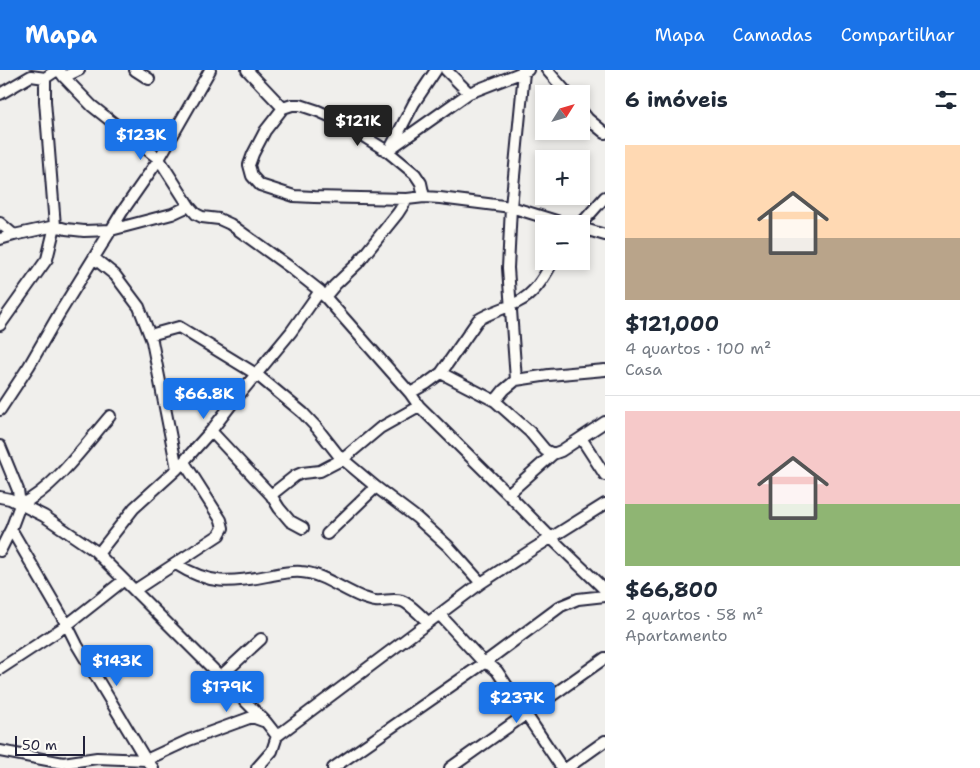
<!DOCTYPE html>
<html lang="pt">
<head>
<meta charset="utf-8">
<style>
	:root { --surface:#fff; --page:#f2f2f3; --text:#1f2937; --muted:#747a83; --line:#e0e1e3; --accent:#1a73e8 }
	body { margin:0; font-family:"Shantell Sans",sans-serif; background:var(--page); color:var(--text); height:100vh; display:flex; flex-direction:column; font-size:19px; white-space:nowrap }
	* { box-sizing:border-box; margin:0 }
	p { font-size:16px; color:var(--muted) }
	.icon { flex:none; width:28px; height:28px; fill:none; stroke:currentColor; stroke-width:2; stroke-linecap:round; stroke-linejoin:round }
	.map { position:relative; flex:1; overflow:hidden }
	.panel { display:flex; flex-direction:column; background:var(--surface); width:375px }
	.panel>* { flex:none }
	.needle { width:32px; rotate:53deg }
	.tools { position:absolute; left:535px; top:15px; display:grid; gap:10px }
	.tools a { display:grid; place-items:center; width:55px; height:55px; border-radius:0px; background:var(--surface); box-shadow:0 2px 8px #0003; font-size:25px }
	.scale { position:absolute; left:15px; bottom:12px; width:70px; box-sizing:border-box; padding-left:5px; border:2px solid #22223b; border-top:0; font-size:14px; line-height:18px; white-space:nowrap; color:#22223b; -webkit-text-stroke:4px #fdfcf7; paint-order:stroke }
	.price { position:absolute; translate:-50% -42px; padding:0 11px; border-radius:5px; background:var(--accent); color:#fff; font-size:16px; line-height:32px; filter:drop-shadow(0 1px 2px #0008) }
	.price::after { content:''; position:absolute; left:50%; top:30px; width:15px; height:11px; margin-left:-8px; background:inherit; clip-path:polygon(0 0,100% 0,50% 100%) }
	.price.active { background:#222; color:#fff }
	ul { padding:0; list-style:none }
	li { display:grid; align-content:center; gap:10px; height:265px; padding:0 20px }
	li+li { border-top:1px solid var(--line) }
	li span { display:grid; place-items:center; height:155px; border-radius:0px; color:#555 }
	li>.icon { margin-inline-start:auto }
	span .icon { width:90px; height:90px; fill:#fffc; stroke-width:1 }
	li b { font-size:21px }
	h2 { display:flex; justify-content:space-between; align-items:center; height:60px; padding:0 20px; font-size:21px }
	header { display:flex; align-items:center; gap:30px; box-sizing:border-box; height:70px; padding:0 25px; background:var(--accent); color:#fff }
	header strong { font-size:24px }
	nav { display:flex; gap:28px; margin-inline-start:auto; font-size:18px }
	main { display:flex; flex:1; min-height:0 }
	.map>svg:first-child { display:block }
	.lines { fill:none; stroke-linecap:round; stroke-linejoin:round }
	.minor-casing { stroke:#22223b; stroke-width:14 }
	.minor { stroke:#fdfcf7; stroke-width:10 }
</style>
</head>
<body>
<header>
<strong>Mapa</strong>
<nav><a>Mapa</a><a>Camadas</a><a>Compartilhar</a></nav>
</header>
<main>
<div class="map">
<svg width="605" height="698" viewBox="0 0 605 698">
	<rect width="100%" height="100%" fill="#f0efec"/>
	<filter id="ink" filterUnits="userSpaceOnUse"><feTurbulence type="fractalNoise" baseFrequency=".02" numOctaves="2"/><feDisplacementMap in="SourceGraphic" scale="10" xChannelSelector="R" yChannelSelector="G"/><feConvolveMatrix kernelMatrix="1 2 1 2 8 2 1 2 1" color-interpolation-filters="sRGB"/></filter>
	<g filter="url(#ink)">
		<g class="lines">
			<g class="minor-casing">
				<path id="minor" d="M59,0L64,7L92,36L159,89L189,136L196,144L202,147L219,149L230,154L291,198L320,221L410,323L419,336L508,424L551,468L605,520
					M135,0L149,9
					M247,0L283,38
					M446,0L469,23
					M547,0L568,24
					M64,7L79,0
					M0,24L31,6L45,8
					M581,40L588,49L605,63
					M391,77L414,33L436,0
					M387,81L469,23L528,0
					M424,127L421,113L415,104L387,81L336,49L318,41L300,35H292L283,38L265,61L253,84L249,95L252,106L260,115L294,126L314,127L407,129L424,127L440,128L511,137L566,154
					M0,153L14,165
					M581,154L605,127
					M581,158L605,165
					M0,169L14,165L55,156L66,159L84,161L111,160L122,142L159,89L210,0
					M94,188L115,205L139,237L152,271L177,399
					M325,227L335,215L357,194L398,143L407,129
					M0,255L47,189L55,156L45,31V8L57,0
					M150,265L179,257L256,304L303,343L317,358L339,386L376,417L417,448L448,476L481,513
					M441,303L495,331L530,362L545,380L553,384L561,381L605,352
					M516,310L508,198L511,137L524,2
					M410,323L426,314L441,303L478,250C490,242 504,239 518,232C535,224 544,207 553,191
					M495,331L504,320L516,310L549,305L605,300
					M0,340L29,296L59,244L111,160L172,144L189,136
					M211,361L271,425L279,438L290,451L303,458
					M581,368L605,405
					M0,376L18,420L20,435L11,459L0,481
					M508,424L553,384
					M271,425L295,406L302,403L320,401L343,389L380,358L419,336
					M0,427L10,429L44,446L94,480L266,652L277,666
					M20,435C56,417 84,376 110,346
					M11,459L67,555L77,575L146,690L153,698
					M327,464L376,417
					M98,484L134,438L177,399L211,361L234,331L291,262L320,221
					M176,494C209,515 231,513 267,506C278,504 290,501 301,502C322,503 344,521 364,528C368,529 372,531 375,531C384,532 393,528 402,531C409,533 422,547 428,552
					M135,520L219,465L223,458L221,450L184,392
					M440,545L484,593L490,595L497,601L562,698
					M0,599L67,555L124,510
					M220,607L261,569
					M0,681L63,693L97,688L146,690L189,670L252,647L263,651
					M257,698L272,681L277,666L481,513L530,481L605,434
					M333,698L484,593L561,536L578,529L605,526
					M450,698L605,588
					M567,698L605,671"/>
			</g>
			<use href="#minor" class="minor"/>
		</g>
	</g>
</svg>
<div class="tools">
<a><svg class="needle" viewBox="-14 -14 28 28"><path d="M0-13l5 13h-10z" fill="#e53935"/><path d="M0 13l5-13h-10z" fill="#747a83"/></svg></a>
<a>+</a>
<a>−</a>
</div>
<div class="scale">50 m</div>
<b class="price active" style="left:358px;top:77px">$121K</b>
<b class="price" style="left:141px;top:91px">$123K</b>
<b class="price" style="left:204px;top:350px">$66.8K</b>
<b class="price" style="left:117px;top:617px">$143K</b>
<b class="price" style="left:227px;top:643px">$179K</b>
<b class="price" style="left:517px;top:654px">$237K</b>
</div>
<section class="panel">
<h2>6 imóveis<svg class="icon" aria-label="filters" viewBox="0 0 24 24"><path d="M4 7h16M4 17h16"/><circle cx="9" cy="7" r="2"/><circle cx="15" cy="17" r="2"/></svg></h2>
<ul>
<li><span style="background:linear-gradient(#ffd9b3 60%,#b9a48a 0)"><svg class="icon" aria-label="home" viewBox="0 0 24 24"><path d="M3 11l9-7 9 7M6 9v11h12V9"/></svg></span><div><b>$121,000</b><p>4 quartos · 100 m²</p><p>Casa</p></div></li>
<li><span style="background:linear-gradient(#f6c9c9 60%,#8fb573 0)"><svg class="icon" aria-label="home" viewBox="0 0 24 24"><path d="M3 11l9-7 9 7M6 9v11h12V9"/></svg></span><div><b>$66,800</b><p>2 quartos · 58 m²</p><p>Apartamento</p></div></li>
</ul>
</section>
</main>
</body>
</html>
